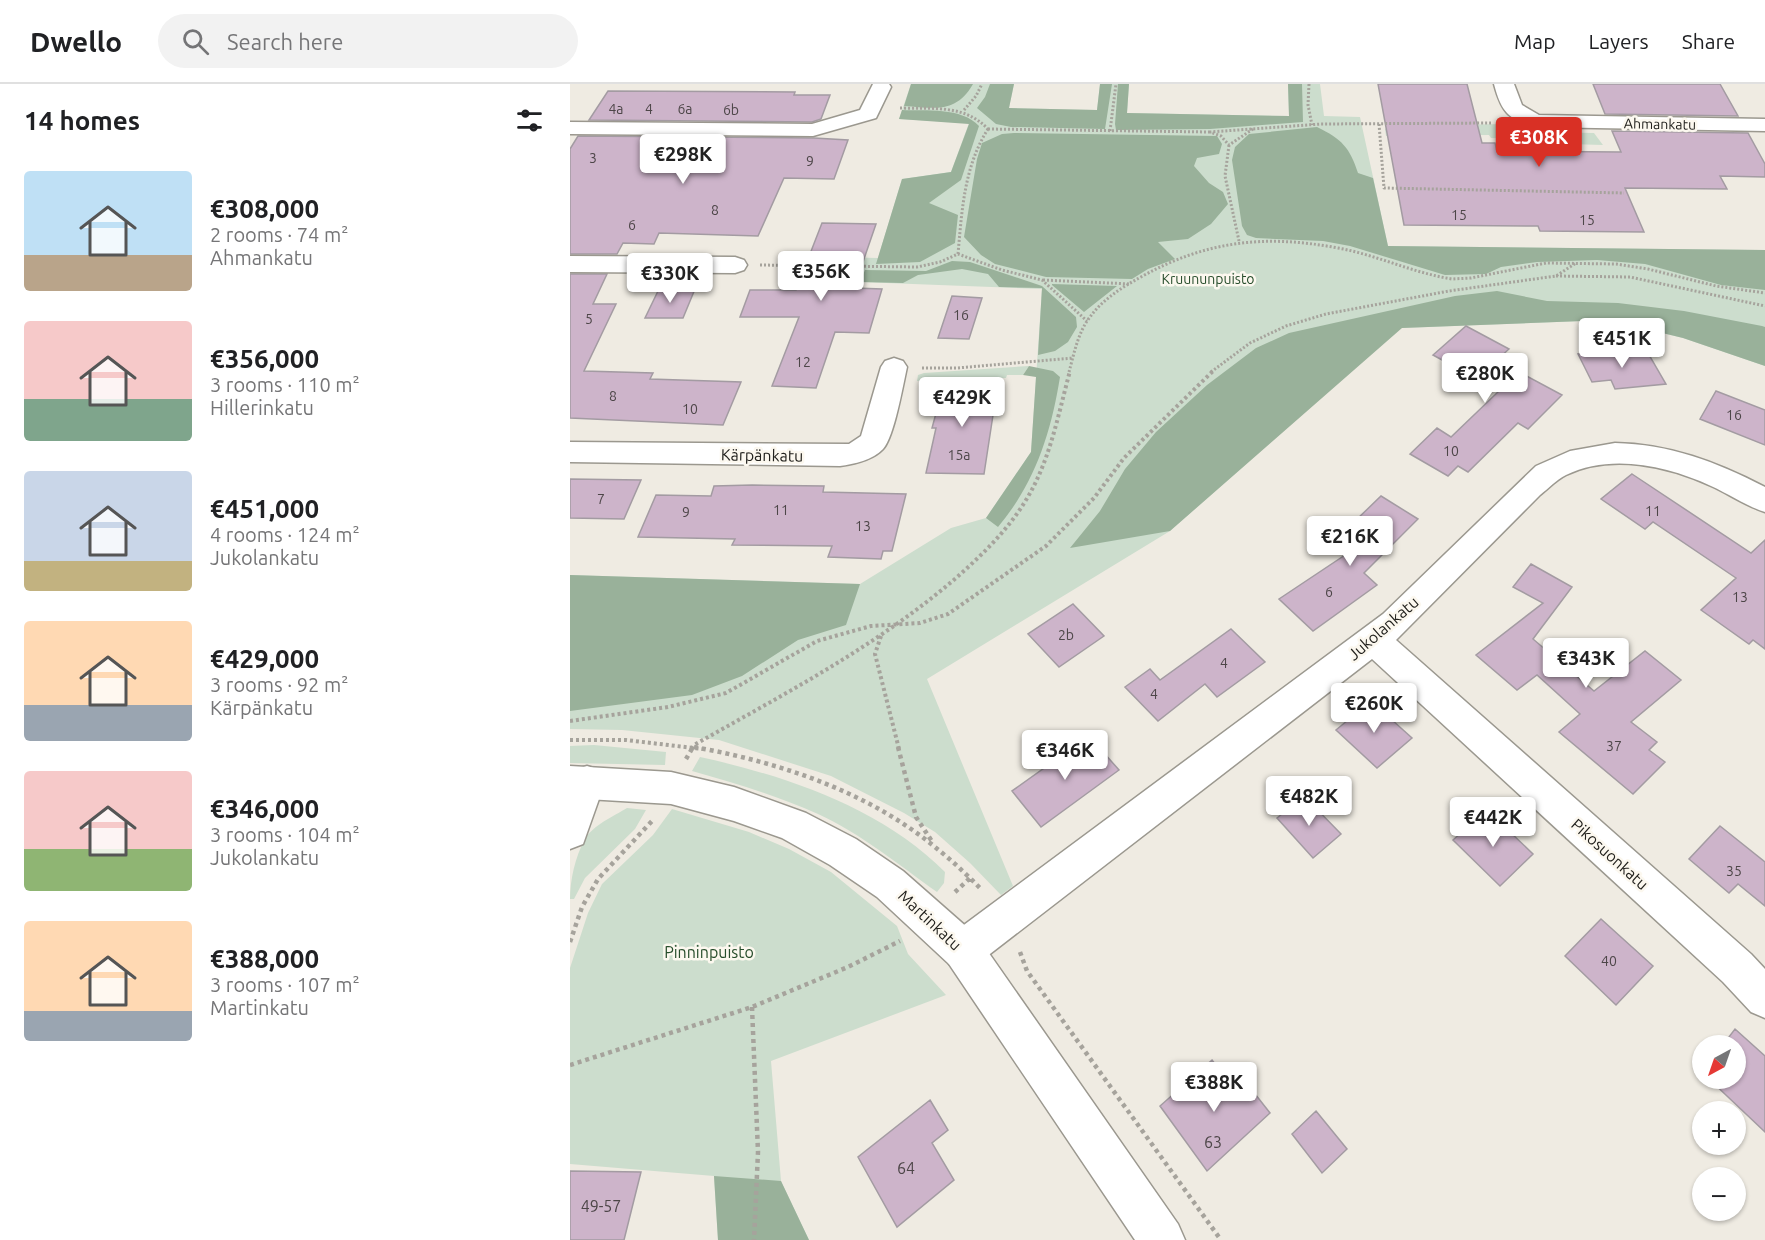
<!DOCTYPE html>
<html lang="en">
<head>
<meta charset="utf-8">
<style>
	:root { --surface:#fff; --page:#f2f2f2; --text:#202124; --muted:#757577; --line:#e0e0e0; --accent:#d93025 }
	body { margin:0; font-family:Ubuntu,sans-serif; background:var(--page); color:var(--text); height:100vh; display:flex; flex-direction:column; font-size:22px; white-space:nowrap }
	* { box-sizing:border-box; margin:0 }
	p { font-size:20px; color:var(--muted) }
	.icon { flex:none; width:33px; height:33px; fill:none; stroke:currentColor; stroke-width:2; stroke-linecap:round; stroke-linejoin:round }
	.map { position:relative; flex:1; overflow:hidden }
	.panel { display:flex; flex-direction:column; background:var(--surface); width:570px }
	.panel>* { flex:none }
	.needle { width:39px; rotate:220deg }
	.tools { position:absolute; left:1122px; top:951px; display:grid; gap:12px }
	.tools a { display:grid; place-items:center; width:54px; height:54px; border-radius:50%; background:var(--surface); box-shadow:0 2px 4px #0004; font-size:30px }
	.price { position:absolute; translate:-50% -51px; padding:0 14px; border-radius:6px; background:#fff; color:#222; font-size:20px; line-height:39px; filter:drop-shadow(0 2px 3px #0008) }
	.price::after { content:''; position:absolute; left:50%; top:36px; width:18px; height:14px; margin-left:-9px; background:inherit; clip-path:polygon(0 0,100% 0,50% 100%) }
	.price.on { background:var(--accent); color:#fff }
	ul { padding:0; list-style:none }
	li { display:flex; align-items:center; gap:18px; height:150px; padding:0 24px }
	li span { display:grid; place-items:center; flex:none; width:168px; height:120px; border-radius:6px; color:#555 }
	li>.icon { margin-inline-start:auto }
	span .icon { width:72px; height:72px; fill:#fffc; stroke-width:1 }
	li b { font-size:26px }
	h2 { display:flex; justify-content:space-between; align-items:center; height:72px; padding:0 24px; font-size:26px }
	header { display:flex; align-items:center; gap:36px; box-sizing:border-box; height:84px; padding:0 30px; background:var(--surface); border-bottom:2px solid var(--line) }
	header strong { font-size:28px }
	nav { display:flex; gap:33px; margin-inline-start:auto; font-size:21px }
	.search { width:420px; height:54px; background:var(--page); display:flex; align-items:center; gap:15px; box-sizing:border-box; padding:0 21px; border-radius:33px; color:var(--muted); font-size:22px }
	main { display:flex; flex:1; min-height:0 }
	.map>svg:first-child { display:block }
	.green { fill:#ccddcd }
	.forest { fill:#99b19a }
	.building { fill:#cdb4ca; stroke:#a39ba2; stroke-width:1.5 }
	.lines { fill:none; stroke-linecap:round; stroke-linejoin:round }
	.street-casing { stroke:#9b988f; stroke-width:3 }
	.secondary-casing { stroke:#9b988f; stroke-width:3 }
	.path-far2 { stroke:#a6a39c; stroke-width:3; stroke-dasharray:2 2; stroke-linecap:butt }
	.path-far1 { stroke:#a6a39c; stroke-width:4; stroke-dasharray:3 3; stroke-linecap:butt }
	.path { stroke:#a6a39c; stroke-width:4.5; stroke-dasharray:4 4; stroke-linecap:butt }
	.street { fill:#fff; fill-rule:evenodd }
	.secondary { fill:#fff; fill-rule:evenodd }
	.labels { text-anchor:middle; stroke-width:5; stroke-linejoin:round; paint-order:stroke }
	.number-label { font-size:14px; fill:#4d4648 }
	.far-street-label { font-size:14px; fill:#22211d; stroke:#fcf8ef }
	.far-park-label { font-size:14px; fill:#274d2b; stroke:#fcf8ef }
	.street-label { font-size:16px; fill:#22211d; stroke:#fcf8ef }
	.park-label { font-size:16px; fill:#274d2b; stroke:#fcf8ef }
	.near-number-label { font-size:16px; fill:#4d4648 }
</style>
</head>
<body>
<header>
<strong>Dwello</strong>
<div class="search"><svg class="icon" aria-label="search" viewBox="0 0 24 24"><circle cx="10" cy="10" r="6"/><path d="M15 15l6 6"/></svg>Search here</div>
<nav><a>Map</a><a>Layers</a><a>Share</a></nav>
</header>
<main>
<section class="panel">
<h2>14 homes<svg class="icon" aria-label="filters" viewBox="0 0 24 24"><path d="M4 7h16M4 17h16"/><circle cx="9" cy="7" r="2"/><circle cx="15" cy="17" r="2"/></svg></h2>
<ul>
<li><span style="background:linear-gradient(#bfe0f5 70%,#b9a48a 0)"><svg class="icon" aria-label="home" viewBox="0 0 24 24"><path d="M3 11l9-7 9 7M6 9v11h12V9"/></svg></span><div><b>€308,000</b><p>2 rooms · 74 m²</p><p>Ahmankatu</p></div></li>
<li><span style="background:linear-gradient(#f6c9c9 65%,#7fa58c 0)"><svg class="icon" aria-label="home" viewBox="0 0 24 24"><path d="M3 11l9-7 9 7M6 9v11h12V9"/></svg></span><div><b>€356,000</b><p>3 rooms · 110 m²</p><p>Hillerinkatu</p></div></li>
<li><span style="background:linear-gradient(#c9d6e8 75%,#c2b280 0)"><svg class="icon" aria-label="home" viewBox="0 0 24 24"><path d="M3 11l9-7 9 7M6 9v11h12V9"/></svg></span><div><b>€451,000</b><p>4 rooms · 124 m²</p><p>Jukolankatu</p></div></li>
<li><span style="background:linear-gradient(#ffd9b3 70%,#9aa5b1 0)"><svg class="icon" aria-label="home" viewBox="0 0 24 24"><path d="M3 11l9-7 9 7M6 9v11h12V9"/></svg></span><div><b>€429,000</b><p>3 rooms · 92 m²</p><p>Kärpänkatu</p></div></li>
<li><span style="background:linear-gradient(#f6c9c9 65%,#8fb573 0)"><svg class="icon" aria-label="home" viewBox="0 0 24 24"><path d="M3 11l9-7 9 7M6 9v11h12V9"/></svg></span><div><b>€346,000</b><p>3 rooms · 104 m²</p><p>Jukolankatu</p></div></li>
<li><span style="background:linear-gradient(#ffd9b3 75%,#9aa5b1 0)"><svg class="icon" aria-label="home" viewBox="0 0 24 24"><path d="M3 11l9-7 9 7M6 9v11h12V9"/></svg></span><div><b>€388,000</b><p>3 rooms · 107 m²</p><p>Martinkatu</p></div></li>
</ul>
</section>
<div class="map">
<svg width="1195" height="1156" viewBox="0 0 1195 1156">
	<rect width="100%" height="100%" fill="#efebe2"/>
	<path class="green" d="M341,0H444L439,24L527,26L530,0H559L557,29L719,32L718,0H750L754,32L790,33L818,162L1195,166V282L1113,254L1039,236L831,244L600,447L357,595L443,802L431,811L400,779L365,748L334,729L261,692L149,656L52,646L0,645V491L290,500L381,444L416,434L461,368L472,205L211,195L217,172L308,174L332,95L381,88L399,39L329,35Z
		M933,40L975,48L1024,49L1033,61L998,60L995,56L921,54L919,51L816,52L815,45L820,42Z
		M459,282L453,291H437L436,294L347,297L348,291L354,289Z
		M24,661L96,668L95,681L0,679V662Z
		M130,673C217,692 311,724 375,788L374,799L367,808C329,781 290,749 248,730C207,712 165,699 122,687Z
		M57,724L76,726L65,745L15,794L4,815H0C0,796 5,773 15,755C23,741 44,732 57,724Z
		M102,725L179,748L219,765L261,788L327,842L338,870L376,911L201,977L211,1097L239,1156H148L144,1092L0,1080V884L18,829L32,800L83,751Z"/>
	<path class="forest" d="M341,0H403C386,30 364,24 334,22Z
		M420,0H444L439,24L527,26L530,0H542L535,45L441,43L426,40L407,24L415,13Z
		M548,0H559L557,29L719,32L718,0H732L733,38L640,45L546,46L545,40Z
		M332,26C355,27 392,23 409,42L391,96L359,119L388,131L385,159L350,178L306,180L332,95L381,88L399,40L329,35Z
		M747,43C772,55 780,64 788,89L803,94L818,162L1195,166V206L1151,201L1075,180L1027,176L967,178L931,183L916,190L875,191L780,162L753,157L686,154L677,151L672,142L662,76L665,63L679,50Z
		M444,49L647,52L652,60L649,70L627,74L624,82L639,99L653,108L658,120L641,140L618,155L588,158L605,175L578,185L562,195L476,193L425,180L411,171L394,153L407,75L412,59L432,50Z
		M382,177L400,178L472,202L506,233L507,243L498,258L485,267L468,271L472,204L429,203L418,190L392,185L348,191L333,199L290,198L295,186L356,187Z
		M482,201V200L547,202L514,228Z
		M927,207L977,217L1048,219L1114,227L1192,242L1195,243V282L1113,254L1039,236L832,244L600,447L500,464L530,427L555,385L586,348L637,301L686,264L719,249L885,212Z
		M459,282L483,287L490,293C481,349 465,399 428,443L416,434L461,368L466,293L453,291Z
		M0,491L290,500L276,541L228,556L172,592L122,611L0,627Z
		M144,1092L211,1097L239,1156H148Z"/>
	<path class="building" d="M808,0H897L912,59H925L927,67L1051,68L1042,47L1178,49L1195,80V93L1150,92L1157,105L1055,104L1074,148L970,147L968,142L834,141Z
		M1023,0H1150L1168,32L1035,30Z
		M38,7L225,8L224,11H260L251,35L242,38L19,36Z
		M8,52L244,54L278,56L264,95L214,94L188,152L89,149L84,160L53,159L47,170H0V65Z
		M252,139L306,140L284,204L312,205L299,249L265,248L246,304L202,302L229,233H170L180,206H226Z
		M0,190H37L23,220H46L14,287L83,289L80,295L171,298L153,341L0,334Z
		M89,205H125L113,234H75Z
		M382,212L412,214L399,255L368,254Z
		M896,242L939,265L927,276L992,311L958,345L948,339L898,388L888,382L878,392L840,370L867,344L881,353L929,307L863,271Z
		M1040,267L1042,272L1078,269L1096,300L1045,305L1041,296L1022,298L1008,270Z
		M375,296H414L413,304L427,305L414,390L356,389L366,344H362Z
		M1146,307L1195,326V361L1130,335Z
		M1062,390L1181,469L1195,456V565L1183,556L1179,560L1131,526L1166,494L1083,438L1075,445L1031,415Z
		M0,395L71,396L54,435L0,434Z
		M182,401L254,402L253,408L336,410L322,467H313L311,475L258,473L262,462L162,461L165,455L68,453L86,411L141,412L144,402Z
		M811,412L848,435L794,489L807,501L743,547L709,515L802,453L782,440Z
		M961,480L1002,503L963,555L1024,607L1075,567L1111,596L1061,638L1087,658L1079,666L1095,678L1063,710L989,648L1010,630L967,591L947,606L906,571L973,519L943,503Z
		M503,520L534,552L489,583L458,550Z
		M661,545L695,578L647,613L635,600L588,637L555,603L580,585L590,596Z
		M801,617L842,654L807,684L766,646Z
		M519,652L549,686L471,743L442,707Z
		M734,712L771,750L743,774L707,734Z
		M917,726L963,770L930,802L883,756Z
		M1150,742L1195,778V822L1168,800L1159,809L1119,775Z
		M1031,835L1083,882L1046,921L995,872Z
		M1165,945L1195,972V1048L1138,994H1166V962H1152Z
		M642,976L661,1001L671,992L700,1029L637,1087L590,1022Z
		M360,1016L378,1046L362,1059L384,1096L327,1143L288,1073Z
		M746,1027L777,1065L752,1089L722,1050Z
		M0,1087L71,1088L54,1156H0Z"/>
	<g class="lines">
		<g class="street-casing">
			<path id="street" d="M303,0H319L321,3L306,34L243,52L0,50V38L242,40L290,26Z
				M924,0H944L952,21L969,31L1195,35V47L969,43C939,36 932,30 924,0Z
				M0,172L165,173L174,176L177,181L174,186L165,189L0,188Z
				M324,274L333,277L337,283C333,301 324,353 313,365C303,376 284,380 270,382L0,378V358L279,360L291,352L311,283L315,277Z
				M1045,359C1099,360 1147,378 1195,403V428C1176,422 1159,410 1141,402C1098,382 1041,369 996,391C986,396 979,404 970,411L826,556L1181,870L1195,885V934L1181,928L1153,898L802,575L407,880L393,886L379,880L373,866L379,852L813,530L966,382L1000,367Z
				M17,682L30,686L35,698L13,760L0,765V696L4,686Z"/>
		</g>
		<g class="secondary-casing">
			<path id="secondary" d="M0,682L101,688L164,703L236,729L286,755L333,787L407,852L608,1140L615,1156H565L379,880L307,813L260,781L212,754L164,737L101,720L0,714Z"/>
		</g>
		<path class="path-far2" d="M739,0L738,21L742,41
			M330,24C362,25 394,20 418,45
			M394,26L406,12L412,0
			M809,40L814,104L1054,109
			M418,45L640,48
			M683,45L659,61L651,52L640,48L751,40L921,39
			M540,47L546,0
			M659,61L655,92L669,157
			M388,170C392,126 394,83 418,45
			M190,181L347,183L370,178L388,170L432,186L472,196L517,237
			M986,192L1060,193L1195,222
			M473,196L561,200
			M352,284H387L503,274
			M499,288C504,270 508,248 520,233C532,216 551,204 569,194C635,157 694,150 768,164C807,171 843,189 882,195L901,194L976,179L1046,180L1078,185L1146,202L1195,209
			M641,288L680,259L716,242L756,230L879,207L986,192L1006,179"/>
		<path class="path-far1" d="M311,552L305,570L329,665
			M0,637L98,623L156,609L247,557L301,542L350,539L378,530L476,462L524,414L554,374L643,287
			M0,656H56L132,665
			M122,665L124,661C214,610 307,562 386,494C412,471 438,446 456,416C480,377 488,331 500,287"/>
		<path class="path" d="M124,663C213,679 302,709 371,768C386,780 399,793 412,806
			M328,663L346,733L363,759
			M116,675L123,663
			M385,808L400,794
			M0,858L12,823L28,795L82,737
			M450,868L457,887L651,1156
			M182,923L188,1068L184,1156
			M0,981L182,923L278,883L330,857"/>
		<use href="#street" class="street"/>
		<use href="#secondary" class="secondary"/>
	</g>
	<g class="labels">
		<g class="number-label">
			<text x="46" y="30">4a</text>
			<text x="79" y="30">4</text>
			<text x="115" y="30">6a</text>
			<text x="161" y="31">6b</text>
			<text x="23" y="79">3</text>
			<text x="240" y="82">9</text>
			<text x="145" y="131">8</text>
			<text x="889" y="136">15</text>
			<text x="1017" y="141">15</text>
			<text x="62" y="146">6</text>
			<text x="391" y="236">16</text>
			<text x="19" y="240">5</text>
			<text x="233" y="283">12</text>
			<text x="43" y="317">8</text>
			<text x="120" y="330">10</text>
			<text x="1164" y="336">16</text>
			<text x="881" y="372">10</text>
			<text x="389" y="376">15a</text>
			<text x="31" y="420">7</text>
			<text x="211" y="431">11</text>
			<text x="1083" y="432">11</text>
			<text x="116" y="433">9</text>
			<text x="293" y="447">13</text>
			<text x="759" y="513">6</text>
			<text x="1170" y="518">13</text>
			<text x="496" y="556">2b</text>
			<text x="654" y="584">4</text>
			<text x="584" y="615">4</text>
			<text x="1044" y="667">37</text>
			<text x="1164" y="792">35</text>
			<text x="1039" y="882">40</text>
		</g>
		<g class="far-street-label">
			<text transform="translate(1090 40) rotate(1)" y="5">Ahmankatu</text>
		</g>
		<g class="far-park-label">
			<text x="638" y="200">Kruununpuisto</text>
		</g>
		<g class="street-label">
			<text transform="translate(192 371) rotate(1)" y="6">Kärpänkatu</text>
			<text transform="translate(813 544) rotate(-41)" y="6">Jukolankatu</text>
			<text transform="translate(1040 770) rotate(42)" y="6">Pikosuonkatu</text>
			<text transform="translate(360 836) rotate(43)" y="6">Martinkatu</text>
		</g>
		<g class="park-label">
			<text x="139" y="874">Pinninpuisto</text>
		</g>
		<g class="near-number-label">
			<text x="643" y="1064">63</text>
			<text x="336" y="1090">64</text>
			<text x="31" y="1128">49-57</text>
		</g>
	</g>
</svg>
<div class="tools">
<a><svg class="needle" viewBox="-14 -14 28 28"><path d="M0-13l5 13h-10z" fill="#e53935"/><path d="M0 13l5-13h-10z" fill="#757577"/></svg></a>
<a>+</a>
<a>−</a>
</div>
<b class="price on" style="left:969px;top:84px">€308K</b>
<b class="price" style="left:113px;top:101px">€298K</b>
<b class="price" style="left:251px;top:218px">€356K</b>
<b class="price" style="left:100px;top:220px">€330K</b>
<b class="price" style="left:1052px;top:285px">€451K</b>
<b class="price" style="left:915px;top:320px">€280K</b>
<b class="price" style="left:392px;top:344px">€429K</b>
<b class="price" style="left:780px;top:483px">€216K</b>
<b class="price" style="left:1016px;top:605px">€343K</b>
<b class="price" style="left:804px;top:650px">€260K</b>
<b class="price" style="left:495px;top:697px">€346K</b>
<b class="price" style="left:739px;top:743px">€482K</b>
<b class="price" style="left:923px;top:764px">€442K</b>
<b class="price" style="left:644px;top:1029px">€388K</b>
</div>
</main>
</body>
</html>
